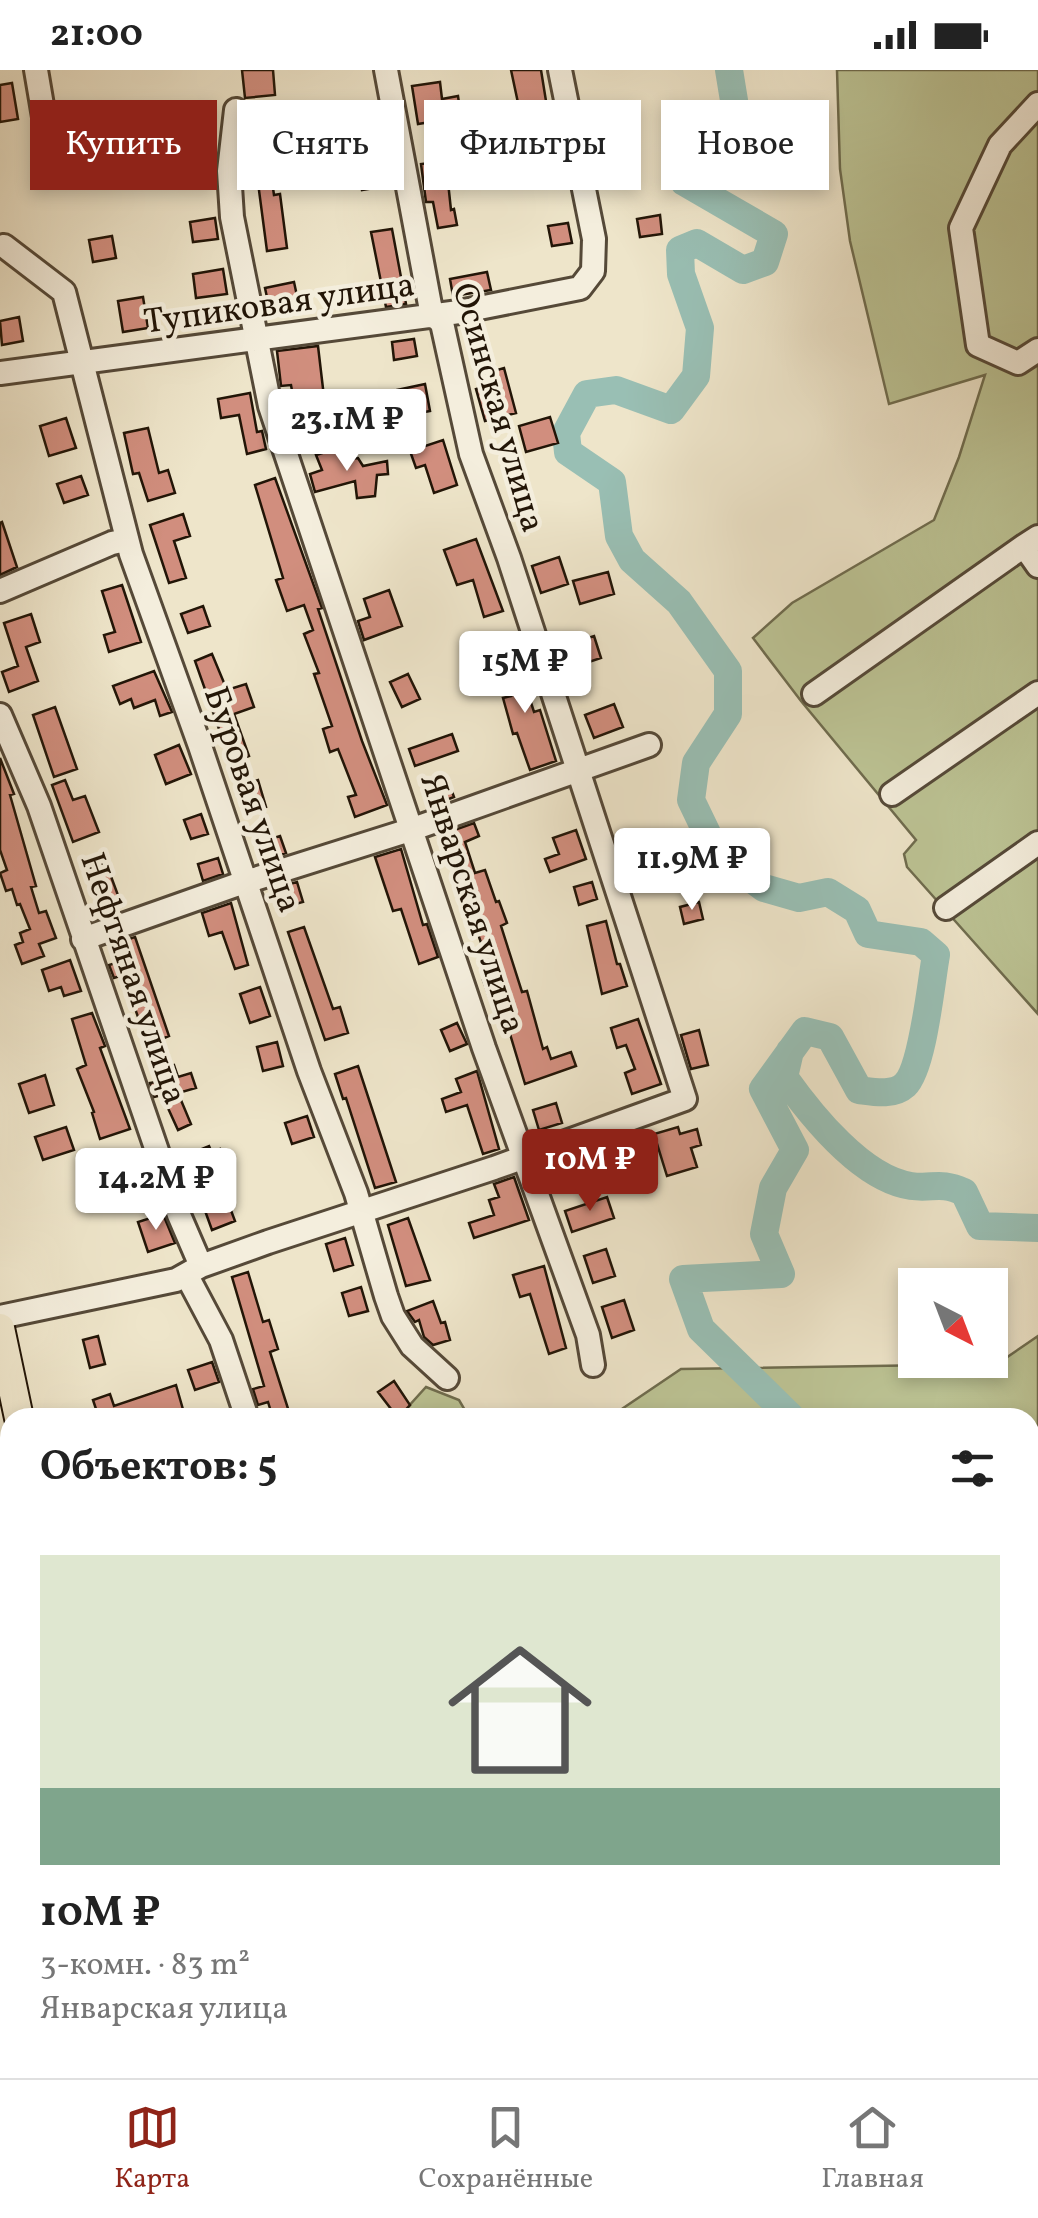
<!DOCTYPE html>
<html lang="ru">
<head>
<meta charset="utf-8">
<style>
	:root { --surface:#fff; --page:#f6f6f6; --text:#222; --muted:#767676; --line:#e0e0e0; --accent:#8f2418 }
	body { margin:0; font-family:Vollkorn,serif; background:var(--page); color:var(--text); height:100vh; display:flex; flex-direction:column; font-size:38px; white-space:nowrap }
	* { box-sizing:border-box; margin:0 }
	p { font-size:32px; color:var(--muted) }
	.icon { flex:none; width:55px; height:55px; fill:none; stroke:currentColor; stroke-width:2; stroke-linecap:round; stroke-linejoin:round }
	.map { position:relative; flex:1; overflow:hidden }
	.sheet { position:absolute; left:0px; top:1338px; width:1040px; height:672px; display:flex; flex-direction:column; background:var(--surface); border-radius:30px 30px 0 0; box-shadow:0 5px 15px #0003 }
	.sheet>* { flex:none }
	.hud { position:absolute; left:30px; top:30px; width:980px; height:90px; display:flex; gap:20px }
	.needle { width:65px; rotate:138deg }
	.controls { position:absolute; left:898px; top:1198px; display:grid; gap:20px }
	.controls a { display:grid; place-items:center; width:110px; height:110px; border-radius:0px; background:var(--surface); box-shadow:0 5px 15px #0003; font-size:50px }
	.price { position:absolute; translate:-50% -85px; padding:0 22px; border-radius:10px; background:#fff; color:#222; font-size:32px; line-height:65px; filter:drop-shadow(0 2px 5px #0008) }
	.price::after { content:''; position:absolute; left:50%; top:60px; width:30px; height:22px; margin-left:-15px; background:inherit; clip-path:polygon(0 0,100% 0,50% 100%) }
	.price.active { background:var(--accent); color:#fff }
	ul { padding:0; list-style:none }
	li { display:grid; align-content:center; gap:20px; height:530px; padding:0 40px }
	li span { display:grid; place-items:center; height:310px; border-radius:0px; color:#555 }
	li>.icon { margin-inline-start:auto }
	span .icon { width:180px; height:180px; fill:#fffc; stroke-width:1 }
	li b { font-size:42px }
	h2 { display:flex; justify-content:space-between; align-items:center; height:120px; padding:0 40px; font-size:42px }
	.chip { padding:0 35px; border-radius:0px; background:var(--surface); box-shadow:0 5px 15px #0003; font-size:35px; line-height:90px }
	.chip.active { background:var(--accent); color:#fff }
	.status { display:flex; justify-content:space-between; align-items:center; height:70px; padding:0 50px; background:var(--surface); direction:ltr }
	.status svg { height:28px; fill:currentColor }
	.dock { display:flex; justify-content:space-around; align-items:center; height:140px; border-top:2px solid var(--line); background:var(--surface); font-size:28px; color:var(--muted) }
	.dock a { display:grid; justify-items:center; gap:5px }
	.dock .active { color:var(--accent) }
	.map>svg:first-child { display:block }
	.green { fill:#bcc394; stroke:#6f6c4e; stroke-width:2.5 }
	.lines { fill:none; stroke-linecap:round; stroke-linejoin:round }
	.river { stroke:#99bfb4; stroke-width:28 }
	.building { fill:#d18e7e; stroke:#221507; stroke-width:2.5 }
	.minor-casing { stroke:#554938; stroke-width:28 }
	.major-casing { stroke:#221507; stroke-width:32 }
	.minor { stroke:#f4eedd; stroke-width:22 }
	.major { stroke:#eee5ca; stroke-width:28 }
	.labels { text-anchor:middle; stroke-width:9; stroke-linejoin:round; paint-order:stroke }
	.street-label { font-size:35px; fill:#221507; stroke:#f4eedd }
</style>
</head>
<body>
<div class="status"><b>21:00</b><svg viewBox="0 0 49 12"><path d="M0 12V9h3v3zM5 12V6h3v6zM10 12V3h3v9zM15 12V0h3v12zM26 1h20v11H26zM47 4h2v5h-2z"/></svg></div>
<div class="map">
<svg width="1038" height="2008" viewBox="0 0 1038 2008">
	<rect width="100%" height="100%" fill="#eee5ca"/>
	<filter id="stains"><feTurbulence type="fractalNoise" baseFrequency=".002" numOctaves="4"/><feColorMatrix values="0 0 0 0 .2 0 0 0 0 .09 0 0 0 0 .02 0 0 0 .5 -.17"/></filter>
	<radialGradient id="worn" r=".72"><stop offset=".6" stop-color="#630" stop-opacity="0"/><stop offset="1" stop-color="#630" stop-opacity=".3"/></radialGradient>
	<path class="green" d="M837,0H1038V944L907,797L904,784L916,770L801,631L753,568L792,533L934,450L959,387L985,305L889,334L850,171L840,99Z
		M1038,1266V2008H547L544,2000H1030V1348L610,1347L681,1299L997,1294Z
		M426,1317L459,1330L469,1347L398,1348Z
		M10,1767V2000H143L145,2008H0V1769Z
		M227,2000H500L504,2008H230Z"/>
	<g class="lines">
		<path class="river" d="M729,0L739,61L684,112L774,164L765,192L743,200L697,173L680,180L681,204L700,258L696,306L671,340L616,320L587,324L566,363L568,382L612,412L619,466L632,490L679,532L728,601V644L696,693L691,730L716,782L764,818L799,828L828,822L857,840L868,864L921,872L936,885C931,912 923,998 905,1015C893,1026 874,1022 859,1020L830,967L805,961L763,1019L795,1080L773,1118L764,1164L781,1204L683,1209L701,1259L792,1348
			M790,981L784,1007C811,1045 862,1109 911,1116C934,1119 939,1111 964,1122L980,1156L1038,1158
			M1030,1558L1038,1555"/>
	</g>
	<path class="building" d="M242,0H273L275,25L245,28Z
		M511,0H541L551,62L542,64L543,73L527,75Z
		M440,12L442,29L458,26L461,47L418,54L412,16Z
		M12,13L18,49L0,52V15Z
		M630,34L634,65L600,69L596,38Z
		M378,66L382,92L388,90L392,115L362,120L354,70Z
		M213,70L214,102L181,104L179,72Z
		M267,76L274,125L280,124L287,178L267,181L257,105L253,106L249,79Z
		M456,90L458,111L448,112L451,140L454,139L457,155L438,158L433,132H426L421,94Z
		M660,145L662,164L640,167L637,149Z
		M215,148L218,169L193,172L190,152Z
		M568,153L572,173L552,176L548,156Z
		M392,159L406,234L386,237L371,162Z
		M112,166L116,188L93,192L89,170Z
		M223,199L227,224L196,228L193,204Z
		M487,202L491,220L453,226L450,209Z
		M294,212L300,240L271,246L265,218Z
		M143,227L148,258L123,262L118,231Z
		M19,247L23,271L2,275L0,251Z
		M414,269L417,286L394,290L392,272Z
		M318,276L326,344L297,349L291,315L281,316L277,281Z
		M504,298L516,343L485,351L476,319L486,316L483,304Z
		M425,314L430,341L403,346L397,320Z
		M250,323L257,362L262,361L266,379L247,384L239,345L221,348L218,329Z
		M550,347L558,373L526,382L519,356Z
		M66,348L76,378L49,386L40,356Z
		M148,358L159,403L168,400L175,423L148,431L139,403L133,404L124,363Z
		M443,370L457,415L434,423L425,395L416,398L410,381Z
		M338,378L343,390L358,388L363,396L387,391L388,404L377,405L375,426L357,428L355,411L315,422L310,404L322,400L316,385Z
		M81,406L88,425L64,433L57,414Z
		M275,408L322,538L318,539L362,671L387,735L355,747L348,727L356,725L338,679L330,682L323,659L332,656L314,604L319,603L304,564L313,560L304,535L287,541L276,510L283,508L255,415Z
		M183,444L190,466L174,471L186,508L169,513L150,455Z
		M2,452L17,497L0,505V453Z
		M476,469L503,541L484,547L473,510L457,515L444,480Z
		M559,487L568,514L541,523L532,496Z
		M608,502L614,524L580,534L573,511Z
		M122,515L141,572L109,582L104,565L115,562L102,521Z
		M389,520L402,556L364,570L358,551L370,547L364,529Z
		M203,536L210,556L188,563L181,544Z
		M31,544L40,572L26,577L38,611L9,622L2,602L18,596L4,553Z
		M594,566L601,588L571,598L563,576Z
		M514,580L534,642L540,640L556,691L530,700L517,663L513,664L503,628L511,626L498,585Z
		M212,584L227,620L246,614L254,637L234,644L249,686L231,693L195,591Z
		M154,601L172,642L160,646L155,630L134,638L131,629L120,634L113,616Z
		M408,604L420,629L402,637L390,612Z
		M614,634L623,657L594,668L585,645Z
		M55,637L77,699L54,707L33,645Z
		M452,664L458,681L415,696L409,679Z
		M179,675L191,704L166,714L155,685Z
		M0,688L14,724L10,725L36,816L31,817L39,843L46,841L56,868L39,874L44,886L22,894L15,875L23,872L20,863L30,859L20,834L17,835L12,819L6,821L0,803L7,800L0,780Z
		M65,710L73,730L85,726L99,762L73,772L52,715Z
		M258,710L266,737L247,743L238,717Z
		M449,713L454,727L428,737L423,723Z
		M201,744L208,764L191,769L184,750Z
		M474,753L479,766L465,772L475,803L485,800L496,832L499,831L507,853L501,856L522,922L527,921L543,979L547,977L551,989L571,982L576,996L525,1014L498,924L489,927L483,910L490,908L482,885L485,884L443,764Z
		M576,760L586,789L550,802L545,789L559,784L553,768Z
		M280,766L286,783L263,791L257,773Z
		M401,779L423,855L427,854L438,887L419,894L401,839L393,841L375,787Z
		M218,788L223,804L203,811L198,794Z
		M106,793L122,836L101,844L86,800Z
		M297,812L303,832L281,838L275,818Z
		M592,812L597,829L579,835L574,817Z
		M699,832L703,849L684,854L680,837Z
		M231,833L248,895L235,899L222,862L209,866L202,843Z
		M606,851L617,894H620L627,916L602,924L587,856Z
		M304,857L333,939L340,937L348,963L325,970L288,862Z
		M135,867L169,966L159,970L168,997L174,995L178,1007L191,1003L196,1018L178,1023L191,1054L178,1060L162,1025L154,1027L150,1013L156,1012L153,1001L157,1000L123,905L114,908L109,895L119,892L113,874Z
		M70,890L81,921L64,926L61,917L49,921L42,900Z
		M260,917L270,946L250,953L240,924Z
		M92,943L105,976L100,978L130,1059L100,1069L92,1043L94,1042L77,999L86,995L72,949Z
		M638,949L661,1014L632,1024L625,1003L635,999L626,975L617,978L611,958Z
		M457,953L467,974L450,981L441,960Z
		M699,960L708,995L691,999L681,965Z
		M277,972L283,996L263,1001L257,977Z
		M358,996L396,1112L375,1118L346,1028L343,1029L335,1004Z
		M477,1001L499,1079L483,1084L467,1035L446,1042L442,1029L461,1022L456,1009Z
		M45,1005L54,1035L29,1043L19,1014Z
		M556,1033L562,1053L539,1060L533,1040Z
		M307,1046L314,1067L292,1074L285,1053Z
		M66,1057L74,1080L43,1090L35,1067Z
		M678,1057L680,1064L697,1059L701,1075L691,1078L697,1097L667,1106L654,1064Z
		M209,1076L212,1083L220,1079L229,1100L206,1109L218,1139L229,1135L235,1151L212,1160L199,1124L192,1127L184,1106L189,1104L182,1087Z
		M574,1090L579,1109L560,1115L555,1096Z
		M514,1107L529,1150L474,1168L469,1153L494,1145L489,1130L499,1127L494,1114Z
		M607,1127L614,1148L572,1162L565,1141Z
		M163,1144L175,1173L148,1182L138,1152Z
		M408,1148L430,1210L406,1216L388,1155Z
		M345,1168L353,1195L334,1201L326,1174Z
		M606,1179L615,1206L593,1213L584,1186Z
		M544,1196L566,1278L549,1284L530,1224L520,1227L513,1205Z
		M248,1202L263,1252L269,1250L278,1279L270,1282L291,1348H273L268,1332L258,1335L253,1319L264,1316L232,1207Z
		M361,1217L368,1241L349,1246L342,1223Z
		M624,1230L634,1260L612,1268L602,1237Z
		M433,1231L441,1253L445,1252L450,1270L433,1275L424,1267L419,1250L415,1252L407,1241Z
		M98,1266L105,1294L90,1298L83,1270Z
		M212,1292L219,1312L195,1320L188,1300Z
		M394,1311L410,1335L398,1348L378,1322Z
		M176,1315L184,1343L170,1348H88L97,1342L93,1330L110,1324L114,1336Z"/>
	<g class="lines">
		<g class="minor-casing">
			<path id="minor" d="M36,0L54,106
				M1038,34L1000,75L961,158L978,275L1018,293L1038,280
				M236,40L229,101L232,147L270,336L484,978L588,1265L593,1295
				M4,176L64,222L131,484L200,676L309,1001L356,1123L386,1226L393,1246L412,1276L447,1308
				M0,303L459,242L580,218L593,201L594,169L560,0
				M1038,467L1024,476L1038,496
				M0,521L112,473L126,470
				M814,624L1024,476
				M0,645L39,736L179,1145L201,1196
				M892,724L1038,623
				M946,838L1038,773
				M83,869L236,815L413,759L649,675
				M187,1206L221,1270L247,1348
				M0,1247L176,1210L201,1196L268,1172L494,1098L685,1029L509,488L471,384L442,253L433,245L430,235L386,0
				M0,1638L10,1701
				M0,1729L10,1711
				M301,2000L304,2008
				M436,2000L438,2008"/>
		</g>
		<g class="major-casing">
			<path id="major" d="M0,1258L19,1348
				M174,2000L177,2008"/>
		</g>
		<use href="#minor" class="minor"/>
		<use href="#major" class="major"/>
	</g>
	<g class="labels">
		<g class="street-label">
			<text transform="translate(279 232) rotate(-8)" y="12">Тупиковая улица</text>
			<text transform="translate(500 337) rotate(74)" y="12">Осинская улица</text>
			<text transform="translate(254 729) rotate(71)" y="12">Буровая улица</text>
			<text transform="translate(474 833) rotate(72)" y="12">Январская улица</text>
			<text transform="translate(135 908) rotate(71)" y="12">Нефтяная улица</text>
		</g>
	</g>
	<rect width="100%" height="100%" filter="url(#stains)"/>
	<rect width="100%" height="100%" fill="url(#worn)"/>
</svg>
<div class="controls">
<a><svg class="needle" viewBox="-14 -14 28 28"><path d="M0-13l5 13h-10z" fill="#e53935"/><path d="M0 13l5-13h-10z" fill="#767676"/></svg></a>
</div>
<b class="price" style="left:347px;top:404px">23.1M ₽</b>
<b class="price" style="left:525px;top:646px">15M ₽</b>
<b class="price" style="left:692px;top:843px">11.9M ₽</b>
<b class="price active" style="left:590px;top:1144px">10M ₽</b>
<b class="price" style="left:156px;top:1163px">14.2M ₽</b>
<div class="hud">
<a class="chip active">Купить</a>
<a class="chip">Снять</a>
<a class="chip">Фильтры</a>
<a class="chip">Новое</a>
</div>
<section class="sheet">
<h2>Объектов: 5<svg class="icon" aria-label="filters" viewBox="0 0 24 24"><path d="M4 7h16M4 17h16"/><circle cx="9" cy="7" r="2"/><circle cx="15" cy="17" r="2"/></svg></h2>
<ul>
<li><span style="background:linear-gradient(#dfe7d0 75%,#7fa58c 0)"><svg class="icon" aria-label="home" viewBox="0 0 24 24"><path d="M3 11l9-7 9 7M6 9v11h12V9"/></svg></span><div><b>10M ₽</b><p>3-комн. · 83 m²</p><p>Январская улица</p></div></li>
</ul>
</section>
</div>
<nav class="dock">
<a class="active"><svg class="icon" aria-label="map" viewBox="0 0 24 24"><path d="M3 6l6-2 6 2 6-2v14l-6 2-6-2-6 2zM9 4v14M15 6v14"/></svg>Карта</a>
<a><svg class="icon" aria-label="saved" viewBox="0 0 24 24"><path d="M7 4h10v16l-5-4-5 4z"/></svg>Сохранённые</a>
<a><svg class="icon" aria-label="home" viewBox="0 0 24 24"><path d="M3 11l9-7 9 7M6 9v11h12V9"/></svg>Главная</a>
</nav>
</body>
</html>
